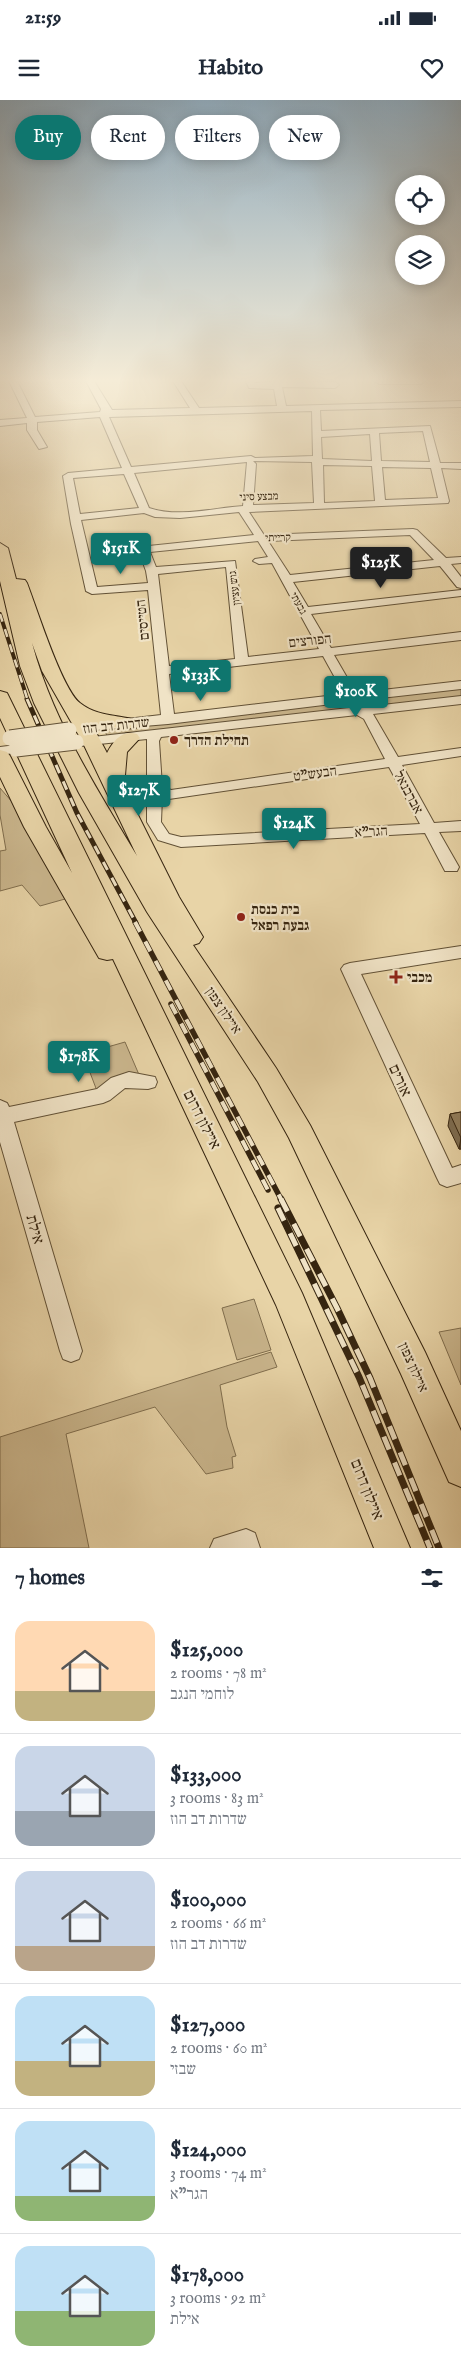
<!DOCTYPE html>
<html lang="en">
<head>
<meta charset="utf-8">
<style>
	:root { --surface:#fff; --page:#f2f2f3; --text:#1f2937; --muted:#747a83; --line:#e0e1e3; --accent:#0f766e }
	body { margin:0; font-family:"IM FELL English","Frank Ruhl Libre",serif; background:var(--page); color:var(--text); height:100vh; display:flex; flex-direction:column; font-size:19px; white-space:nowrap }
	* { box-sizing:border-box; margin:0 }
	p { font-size:16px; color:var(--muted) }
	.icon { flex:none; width:28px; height:28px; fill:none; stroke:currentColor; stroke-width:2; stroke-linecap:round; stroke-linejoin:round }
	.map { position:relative; height:1448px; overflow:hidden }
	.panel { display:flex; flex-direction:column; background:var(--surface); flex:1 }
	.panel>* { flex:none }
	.banner { position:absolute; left:15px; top:15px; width:431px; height:45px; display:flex; gap:10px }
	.buttons { position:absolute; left:395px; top:75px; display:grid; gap:10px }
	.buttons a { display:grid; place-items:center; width:50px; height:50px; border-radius:50%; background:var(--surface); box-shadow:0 2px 12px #0003; font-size:25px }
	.price { position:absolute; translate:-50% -42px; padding:0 11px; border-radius:5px; background:var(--accent); color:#fff; font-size:16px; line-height:32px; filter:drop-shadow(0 1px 2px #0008) }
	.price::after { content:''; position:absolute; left:50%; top:30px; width:15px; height:11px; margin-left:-8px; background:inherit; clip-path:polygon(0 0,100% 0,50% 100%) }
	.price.selected { background:#222; color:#fff }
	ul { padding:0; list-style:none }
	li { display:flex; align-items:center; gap:15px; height:125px; padding:0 15px }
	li+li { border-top:1px solid var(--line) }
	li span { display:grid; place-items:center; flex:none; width:140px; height:100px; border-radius:15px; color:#555 }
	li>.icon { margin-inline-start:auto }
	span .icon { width:60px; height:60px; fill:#fffc; stroke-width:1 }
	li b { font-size:21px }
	h2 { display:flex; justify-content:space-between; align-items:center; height:60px; padding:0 15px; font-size:21px }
	.pill { padding:0 18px; border-radius:22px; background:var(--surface); box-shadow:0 2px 12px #0003; font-size:18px; line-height:45px }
	.pill.selected { background:var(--accent); color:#fff }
	.status { display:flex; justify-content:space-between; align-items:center; height:35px; padding:0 25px; background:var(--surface); direction:ltr }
	.status svg { height:14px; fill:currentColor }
	header { display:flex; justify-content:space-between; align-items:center; height:65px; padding:0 15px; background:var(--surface); font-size:22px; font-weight:800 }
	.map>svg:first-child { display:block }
	.green { fill:#cab68d; stroke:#806e4e }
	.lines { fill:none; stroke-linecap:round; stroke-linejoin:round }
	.minor-casing { stroke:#625136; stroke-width:2 }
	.highway-casing { stroke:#362510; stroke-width:2 }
	.minor { fill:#f0e3c6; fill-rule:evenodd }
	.highway { fill:#e8d4a7; fill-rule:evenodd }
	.rail-far3-casing { stroke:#362510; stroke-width:4 }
	.rail-far2-casing { stroke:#362510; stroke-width:5 }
	.rail-far1-casing { stroke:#362510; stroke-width:5.5 }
	.rail-casing { stroke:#362510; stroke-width:7 }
	.rail-far3 { stroke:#f0e3c6; stroke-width:2.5; stroke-dasharray:8; stroke-linecap:butt }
	.rail-far2 { stroke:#f0e3c6; stroke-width:3; stroke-dasharray:9; stroke-linecap:butt }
	.rail-far1 { stroke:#f0e3c6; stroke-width:4; stroke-dasharray:11; stroke-linecap:butt }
	.rail { stroke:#f0e3c6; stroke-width:5; stroke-dasharray:14; stroke-linecap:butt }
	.minor-bridge-casing { stroke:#625136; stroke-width:17; stroke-linecap:butt }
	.minor-bridge { stroke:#f0e3c6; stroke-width:15 }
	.wall { fill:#7e6e52; stroke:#362510 }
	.shaded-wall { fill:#675a42; stroke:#362510 }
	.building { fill:#93805f; stroke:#362510 }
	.poi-dot { fill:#8f2418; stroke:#f0e3c6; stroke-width:2 }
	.labels { text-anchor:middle; stroke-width:4.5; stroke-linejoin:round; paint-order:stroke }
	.far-street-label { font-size:11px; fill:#362510; stroke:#f0e3c6 }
	.street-label { font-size:14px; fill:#362510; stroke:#f0e3c6 }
	.poi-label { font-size:14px; font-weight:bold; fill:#362510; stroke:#f0e3c6; text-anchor:start }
	.near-street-label { font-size:16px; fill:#362510; stroke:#f0e3c6 }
</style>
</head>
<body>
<div class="status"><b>21:59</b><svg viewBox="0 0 49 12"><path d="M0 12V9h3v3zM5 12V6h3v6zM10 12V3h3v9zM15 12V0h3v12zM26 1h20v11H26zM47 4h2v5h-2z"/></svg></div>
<header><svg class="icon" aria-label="menu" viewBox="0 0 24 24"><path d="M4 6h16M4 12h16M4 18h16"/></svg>Habito<svg class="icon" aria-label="heart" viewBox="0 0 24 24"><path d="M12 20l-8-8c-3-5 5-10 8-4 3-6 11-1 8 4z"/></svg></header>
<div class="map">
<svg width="461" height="1448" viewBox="0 0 461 1448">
	<rect width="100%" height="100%" fill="#e8d4a7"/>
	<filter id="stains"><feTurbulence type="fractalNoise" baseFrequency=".004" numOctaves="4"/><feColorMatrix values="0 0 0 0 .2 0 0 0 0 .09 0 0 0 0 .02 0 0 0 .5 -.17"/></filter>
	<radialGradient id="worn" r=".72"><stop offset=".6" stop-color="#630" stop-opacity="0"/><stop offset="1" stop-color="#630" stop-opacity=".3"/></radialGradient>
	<path class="green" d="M461,585V600L374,610L363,606L353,599Z
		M336,600L349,604L359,612L109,640L103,627Z
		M0,688L13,703L65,799L40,806L22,785L0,791V751L6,750L0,715Z
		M125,942L140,977C123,974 108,976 97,991L83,954Z
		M254,1199L271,1250L237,1260L222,1208Z
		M461,1228V1285L439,1232Z
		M271,1252L277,1267L220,1285L227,1327L236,1356L232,1357L233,1368L206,1374L155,1307L66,1334L89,1448H0V1337Z"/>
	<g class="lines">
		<g class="minor-casing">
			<path id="minor" d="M9,281H17L35,317L100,312L101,309L86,281H94L112,310L190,308L173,281H181L199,308L277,306L274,289L249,288L246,281H254L255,283L280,281L335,282L339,285L335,288L282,287L286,306L461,301V307L320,310L321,331L430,326L440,363H461V369L441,368L449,401L448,403L249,412L264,435L413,429L417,430L446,458L461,457V463L451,464L461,477V488L457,487L440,466L293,482L308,507L461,490V496L311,514L331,548L461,532V540L334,555L356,593L461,581V589L363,600L367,604L365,607L461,596V604L373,614L398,657L461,648V656L402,665L434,723L461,721V731L439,732L459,767L457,771H445L425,733L181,747L158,740L147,722V639L80,646L73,642L75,639L349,608L353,605L348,602L168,624L70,632L68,629L75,625L161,615L148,490L92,494L86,491L71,424L63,376L68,373L122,368L100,317L37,322V330L47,347L39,349L27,330V323L0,326V320L27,318ZM312,311L313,356L255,358L251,356L131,367L109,317ZM423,331L430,362L381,361L379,333ZM370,334L372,361L322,359L321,337ZM253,361L312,362L314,403L253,405L256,364ZM247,362L243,406C213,408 179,418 149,408L134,373ZM323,365L372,366L375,401L324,403ZM382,367L431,368L438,398L385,400ZM124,374L139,408L80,414L73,378ZM239,412L254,435L139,447L138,449L146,471L148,483L97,487L81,420L144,413L155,417L180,418ZM410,435L434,460L290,475L268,441ZM258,441L268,457L255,459L253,461L259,464L272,463L319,549L248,557L235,461L156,467L150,452ZM226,467L235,559L169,566L158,474ZM323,556L344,594L174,614L169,574ZM357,615L364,619L385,659L171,690L162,686L159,641L161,637ZM389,667L420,724L181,737L169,734L161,722L162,697L169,699Z
				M375,281H425L421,284H379Z
				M16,645L21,646L23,649L21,652L0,655V647Z
				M461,846V858L361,874L452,1068L461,1065V1083L447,1087L440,1084L437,1078L341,869L344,865L350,863Z
				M129,972L155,977L157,982L155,987L148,989L125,988L110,1000L103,1003L14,1022L82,1251L79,1259L71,1262L63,1259L60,1251L0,1042V1000L7,1003L9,1007L97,989L111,978Z
				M246,1429L255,1433L260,1448H210L214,1439Z"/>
		</g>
		<g class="highway-casing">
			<path id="highway" d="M0,443L8,448L16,479L25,480L27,483C37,509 62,589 80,603C96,616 117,615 136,620L139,624L136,628L121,629L91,623L107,653C114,640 122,630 137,634L140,638L127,652L124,687L179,797L203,837L199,843L193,845L276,968L310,1025L425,1252L461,1331V1387L449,1382L401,1274L289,1038L258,982L147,812L79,693L34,603L20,566L0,481ZM32,543L42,571L82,641L137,756C97,689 52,619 32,543Z
				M0,591L7,593L9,597L302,1193L410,1448H374L276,1205L113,859L107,860L99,858L24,727L0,677V650L7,652L10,656L46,727L72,773L0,618Z"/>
		</g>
		<use href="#minor" class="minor"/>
		<use href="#highway" class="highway"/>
		<g class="rail-far3-casing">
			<path id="rail-far3" d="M0,514L28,601"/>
		</g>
		<g class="rail-far2-casing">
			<path id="rail-far2" d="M27,599L77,713L136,823"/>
		</g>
		<g class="rail-far1-casing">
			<path id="rail-far1" d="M135,822L282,1101
				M171,904L268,1090"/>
		</g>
		<g class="rail-casing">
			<path id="rail" d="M281,1099L337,1208L370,1278L439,1448
				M278,1108L359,1277L430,1448"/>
		</g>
		<use href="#rail-far3" class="rail-far3"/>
		<use href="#rail-far2" class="rail-far2"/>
		<use href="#rail-far1" class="rail-far1"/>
		<use href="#rail" class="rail"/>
		<g class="minor-bridge-casing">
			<path id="minor-bridge" d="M10,638L69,630
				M16,649L76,642"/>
		</g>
		<use href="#minor-bridge" class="minor-bridge"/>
	</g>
	<path class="wall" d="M461,1012V1049H459L448,1026L450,1014Z"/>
	<path class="shaded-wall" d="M461,1038V1049H459Z"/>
	<path class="building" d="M461,1012V1038L450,1014Z"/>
	<linearGradient id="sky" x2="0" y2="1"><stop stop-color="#8fa9ba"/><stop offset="0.58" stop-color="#f5ecd7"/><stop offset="1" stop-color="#f5ecd7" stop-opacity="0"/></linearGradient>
	<rect width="461" height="484" fill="url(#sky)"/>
	<g class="poi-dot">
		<circle cx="174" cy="640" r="5"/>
		<circle cx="241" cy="817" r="5"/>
		<path d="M393.5 869.5h5v5h5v5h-5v5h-5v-5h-5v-5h5z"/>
	</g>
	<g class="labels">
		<g class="far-street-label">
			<text transform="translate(259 396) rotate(-2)" y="4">מבצע סיני</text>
			<text transform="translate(278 437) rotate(-2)" y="4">קרייתי</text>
			<text transform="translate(234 488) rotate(-97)" y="4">גוש עציון</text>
			<text transform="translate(299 503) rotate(61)" y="4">גבעתי</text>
		</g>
		<g class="street-label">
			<text transform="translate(142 520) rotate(-96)" y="5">הטייסים</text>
			<text transform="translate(310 540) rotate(-6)" y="5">הפורצים</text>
			<text transform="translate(116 625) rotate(-6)" y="5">שדרות דב הוז</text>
			<text transform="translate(315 673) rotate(-8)" y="5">הבעש"ט</text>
			<text transform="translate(409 692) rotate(62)" y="5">אברבנאל</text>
			<text transform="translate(371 731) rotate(-3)" y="5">הגר"א</text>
			<text transform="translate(224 910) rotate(56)" y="5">איילון צפון</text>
			<text transform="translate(414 1267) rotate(66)" y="5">איילון צפון</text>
		</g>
		<g class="poi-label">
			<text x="184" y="645">תחילת הדרך</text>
			<text x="251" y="814">בית כנסת<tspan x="251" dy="16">גבעת רפאל</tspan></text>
			<text x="407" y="882">מכבי</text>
		</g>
		<g class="near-street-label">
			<text transform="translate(401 980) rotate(65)" y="6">אורים</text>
			<text transform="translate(203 1019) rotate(63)" y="6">איילון דרום</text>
			<text transform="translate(36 1129) rotate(74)" y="6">אילת</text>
			<text transform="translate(368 1389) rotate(68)" y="6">איילון דרום</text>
		</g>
	</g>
	<rect width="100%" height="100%" filter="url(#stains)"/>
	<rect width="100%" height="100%" fill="url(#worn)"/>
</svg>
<div class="buttons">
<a><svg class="icon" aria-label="locate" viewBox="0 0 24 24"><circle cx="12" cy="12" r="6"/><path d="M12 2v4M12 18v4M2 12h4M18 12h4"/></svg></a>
<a><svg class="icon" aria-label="layers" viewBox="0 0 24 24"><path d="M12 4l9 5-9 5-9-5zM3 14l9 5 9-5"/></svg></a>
</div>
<b class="price" style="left:121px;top:475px">$151K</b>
<b class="price selected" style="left:381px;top:489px">$125K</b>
<b class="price" style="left:201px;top:602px">$133K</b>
<b class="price" style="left:356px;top:618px">$100K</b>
<b class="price" style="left:139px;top:717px">$127K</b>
<b class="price" style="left:294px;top:750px">$124K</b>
<b class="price" style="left:79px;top:983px">$178K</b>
<div class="banner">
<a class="pill selected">Buy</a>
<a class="pill">Rent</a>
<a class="pill">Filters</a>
<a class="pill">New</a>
</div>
</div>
<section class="panel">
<h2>7 homes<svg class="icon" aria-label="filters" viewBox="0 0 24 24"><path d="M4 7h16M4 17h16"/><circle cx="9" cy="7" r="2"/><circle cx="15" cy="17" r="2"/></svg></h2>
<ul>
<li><span style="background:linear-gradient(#ffd9b3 70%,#c2b280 0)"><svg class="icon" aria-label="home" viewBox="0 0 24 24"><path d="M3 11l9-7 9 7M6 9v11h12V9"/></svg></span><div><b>$125,000</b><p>2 rooms · 78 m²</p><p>לוחמי הנגב</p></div></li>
<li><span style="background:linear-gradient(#c9d6e8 65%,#9aa5b1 0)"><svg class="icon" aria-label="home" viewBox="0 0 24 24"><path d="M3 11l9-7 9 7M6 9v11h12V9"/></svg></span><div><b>$133,000</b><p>3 rooms · 83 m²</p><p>שדרות דב הוז</p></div></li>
<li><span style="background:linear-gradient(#c9d6e8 75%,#b9a48a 0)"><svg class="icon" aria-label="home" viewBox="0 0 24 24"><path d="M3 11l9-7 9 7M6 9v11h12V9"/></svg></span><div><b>$100,000</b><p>2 rooms · 66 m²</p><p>שדרות דב הוז</p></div></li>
<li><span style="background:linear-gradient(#bfe0f5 65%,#c2b280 0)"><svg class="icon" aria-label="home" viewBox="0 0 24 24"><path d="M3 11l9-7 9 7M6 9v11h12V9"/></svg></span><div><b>$127,000</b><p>2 rooms · 60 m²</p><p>שבזי</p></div></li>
<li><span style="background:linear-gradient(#bfe0f5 75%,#8fb573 0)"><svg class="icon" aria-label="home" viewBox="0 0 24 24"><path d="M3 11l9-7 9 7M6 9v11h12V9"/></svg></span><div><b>$124,000</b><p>3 rooms · 74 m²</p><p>הגר&quot;א</p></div></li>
<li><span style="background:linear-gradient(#bfe0f5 65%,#8fb573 0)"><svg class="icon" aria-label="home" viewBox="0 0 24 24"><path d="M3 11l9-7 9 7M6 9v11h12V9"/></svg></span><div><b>$178,000</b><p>3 rooms · 92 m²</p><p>אילת</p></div></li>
</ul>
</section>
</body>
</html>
